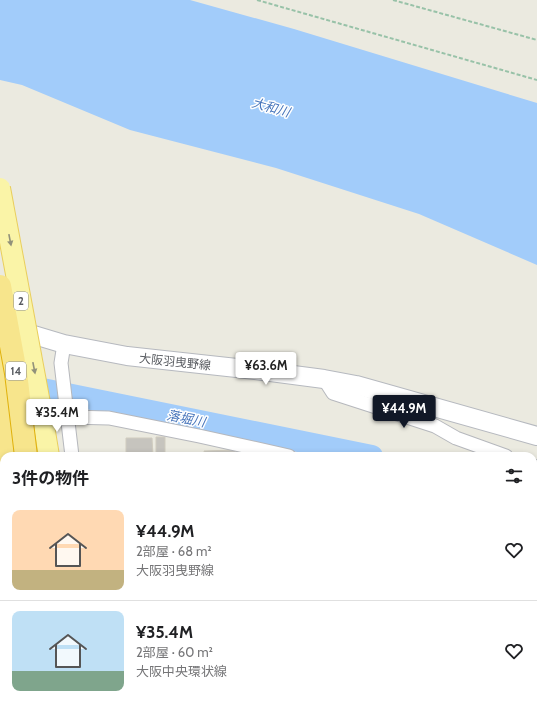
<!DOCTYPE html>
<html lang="ja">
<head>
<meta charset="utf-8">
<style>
	:root { --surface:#fff; --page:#f2f2f2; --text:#202124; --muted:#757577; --line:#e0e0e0; --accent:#111827 }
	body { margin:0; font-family:Cabin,"Noto Sans JP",sans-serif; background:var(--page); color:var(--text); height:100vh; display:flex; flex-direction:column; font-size:15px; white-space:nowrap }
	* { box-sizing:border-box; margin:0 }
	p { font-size:13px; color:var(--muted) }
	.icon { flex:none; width:22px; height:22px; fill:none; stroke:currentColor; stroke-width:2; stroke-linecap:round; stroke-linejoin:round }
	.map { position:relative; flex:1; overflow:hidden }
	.details { position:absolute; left:0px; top:452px; width:537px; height:256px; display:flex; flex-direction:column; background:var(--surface); border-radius:12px 12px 0 0; box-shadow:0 2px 6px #0003 }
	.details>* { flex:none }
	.price { position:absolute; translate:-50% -34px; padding:0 9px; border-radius:4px; background:#fff; color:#222; font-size:13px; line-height:26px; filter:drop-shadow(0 1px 2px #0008) }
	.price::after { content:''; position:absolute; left:50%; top:24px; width:12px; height:9px; margin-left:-6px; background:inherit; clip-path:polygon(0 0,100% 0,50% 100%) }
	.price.on { background:var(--accent); color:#fff }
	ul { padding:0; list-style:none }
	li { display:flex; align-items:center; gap:12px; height:100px; padding:0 12px }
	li+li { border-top:1px solid var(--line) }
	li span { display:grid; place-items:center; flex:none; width:112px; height:80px; border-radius:8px; color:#555 }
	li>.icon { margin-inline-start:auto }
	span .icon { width:48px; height:48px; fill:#fffc; stroke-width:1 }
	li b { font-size:17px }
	h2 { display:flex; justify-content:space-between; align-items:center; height:48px; padding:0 12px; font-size:17px }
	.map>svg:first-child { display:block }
	.water { fill:#a2ccfa }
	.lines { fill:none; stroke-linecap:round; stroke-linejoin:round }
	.river { stroke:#a2ccfa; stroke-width:22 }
	.building { fill:#c6c4be; stroke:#d0ccbf }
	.minor-casing { stroke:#b6b8bd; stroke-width:15 }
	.secondary-casing { stroke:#b6b9bf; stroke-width:20 }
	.primary-casing { stroke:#e9ce5c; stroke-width:22 }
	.motorway-casing { stroke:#e0b10c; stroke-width:24 }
	.path { stroke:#98c2a8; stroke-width:2; stroke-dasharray:4 2; stroke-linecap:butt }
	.minor { stroke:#fff; stroke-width:13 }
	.secondary { stroke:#fff; stroke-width:18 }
	.primary { stroke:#faf4a7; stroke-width:20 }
	.motorway { stroke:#f7e58c; stroke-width:22 }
	.primary-bridge-casing { stroke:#e9ce5c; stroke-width:22; stroke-linecap:butt }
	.motorway-bridge-casing { stroke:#e0b10c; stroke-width:24; stroke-linecap:butt }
	.primary-bridge { stroke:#faf4a7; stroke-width:20 }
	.motorway-bridge { stroke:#f7e58c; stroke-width:22 }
	.oneway { fill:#91917a }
	.labels { text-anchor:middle; stroke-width:3; stroke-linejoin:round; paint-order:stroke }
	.shield { fill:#fff; stroke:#8b8d90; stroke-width:1 }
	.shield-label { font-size:11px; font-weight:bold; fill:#595c61 }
	.street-label { font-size:12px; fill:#595c61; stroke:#fff }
	.water-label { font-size:13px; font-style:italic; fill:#4775bb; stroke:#fff }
</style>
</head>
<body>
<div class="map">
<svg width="537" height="708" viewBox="0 0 537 708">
	<rect width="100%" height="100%" fill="#ebeae0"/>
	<path class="water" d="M0,0H190L294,29L537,103V265L419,214L276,168L130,130L22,85L0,80Z"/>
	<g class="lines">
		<path class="river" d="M18,384L372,456
			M533,493L537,495"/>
	</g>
	<path class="building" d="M156,437H165V455H156Z
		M126,438H152L153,456H126Z
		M235,450V456H205L204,451Z
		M533,579H537V599H533Z
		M533,608H537V618L533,617Z
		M533,621H537V634H533Z
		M537,638V645L533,646V639Z
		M533,648H537V657H533Z
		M105,704H151V708H105Z
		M247,704H259V706H255V708H247Z
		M403,704H414L415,708H403Z
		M416,704H433V708H416Z
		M435,704H445V708H435Z
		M459,704H475V708H459Z"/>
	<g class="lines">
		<g class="minor-casing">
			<path id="minor" d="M64,344L61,363L72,456
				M324,379L333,393L435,426L456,438L506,456
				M68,417L109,418L199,436L289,456
				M533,466L537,467
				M533,571L537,572
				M533,661L537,670
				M479,706L533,708
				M268,708V704
				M320,708V704
				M397,708V704"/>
		</g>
		<g class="secondary-casing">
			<path id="secondary" d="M14,329L64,344L127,356L255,370L324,379L356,385L537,436"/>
		</g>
		<g class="primary-casing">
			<path id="primary" d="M42,414L49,456"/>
		</g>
		<g class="motorway-casing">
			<path id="motorway" d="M0,331L5,405L6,456
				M0,571L1,597L0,626
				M36,704L37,708
				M61,704L62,708"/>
		</g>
		<path class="path" d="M257,0L537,80
			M393,0L537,40"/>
		<use href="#minor" class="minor"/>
		<use href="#secondary" class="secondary"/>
		<use href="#primary" class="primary"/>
		<use href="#motorway" class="motorway"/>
		<g class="primary-bridge-casing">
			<path id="primary-bridge" d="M0,188L42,414"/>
		</g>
		<g class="motorway-bridge-casing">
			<path id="motorway-bridge" d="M0,286L16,373L26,456"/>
		</g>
		<use href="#primary-bridge" class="primary-bridge"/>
		<use href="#motorway-bridge" class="motorway-bridge"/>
	</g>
	<defs><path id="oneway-solid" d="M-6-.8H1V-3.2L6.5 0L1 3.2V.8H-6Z"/></defs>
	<g class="oneway">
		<use href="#oneway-solid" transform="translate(10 240) rotate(79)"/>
		<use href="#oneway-solid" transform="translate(34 368) rotate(79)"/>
	</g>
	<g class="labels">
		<g class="shield">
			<rect x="14" y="292" width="14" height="18" rx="3"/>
			<rect x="6" y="362" width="20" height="18" rx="3"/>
		</g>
		<g class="shield-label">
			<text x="21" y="305">2</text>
			<text x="16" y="375">14</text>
		</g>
		<g class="street-label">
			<text transform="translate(175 362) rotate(6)" y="4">大阪羽曳野線</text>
		</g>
		<g class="water-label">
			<text transform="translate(271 107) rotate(16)" y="5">大和川</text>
			<text transform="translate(186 418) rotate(11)" y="5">落堀川</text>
		</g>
	</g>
</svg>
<b class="price" style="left:266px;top:386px">¥63.6M</b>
<b class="price on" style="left:404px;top:429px">¥44.9M</b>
<b class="price" style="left:57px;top:433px">¥35.4M</b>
<section class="details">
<h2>3件の物件<svg class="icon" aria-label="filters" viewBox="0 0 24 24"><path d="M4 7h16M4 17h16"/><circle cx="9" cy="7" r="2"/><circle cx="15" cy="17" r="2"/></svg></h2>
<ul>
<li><span style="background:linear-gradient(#ffd9b3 75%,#c2b280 0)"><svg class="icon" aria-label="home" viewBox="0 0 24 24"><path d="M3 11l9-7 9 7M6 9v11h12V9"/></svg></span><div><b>¥44.9M</b><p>2部屋 · 68 m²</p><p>大阪羽曳野線</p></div><svg class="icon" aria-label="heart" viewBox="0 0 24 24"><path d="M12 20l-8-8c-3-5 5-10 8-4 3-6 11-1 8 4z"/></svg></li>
<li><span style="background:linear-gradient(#bfe0f5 75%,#7fa58c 0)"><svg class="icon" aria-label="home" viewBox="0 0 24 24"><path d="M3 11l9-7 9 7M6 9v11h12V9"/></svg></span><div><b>¥35.4M</b><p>2部屋 · 60 m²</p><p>大阪中央環状線</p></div><svg class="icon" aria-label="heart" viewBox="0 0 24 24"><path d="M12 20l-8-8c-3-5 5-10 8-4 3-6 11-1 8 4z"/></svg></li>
</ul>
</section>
</div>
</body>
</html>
